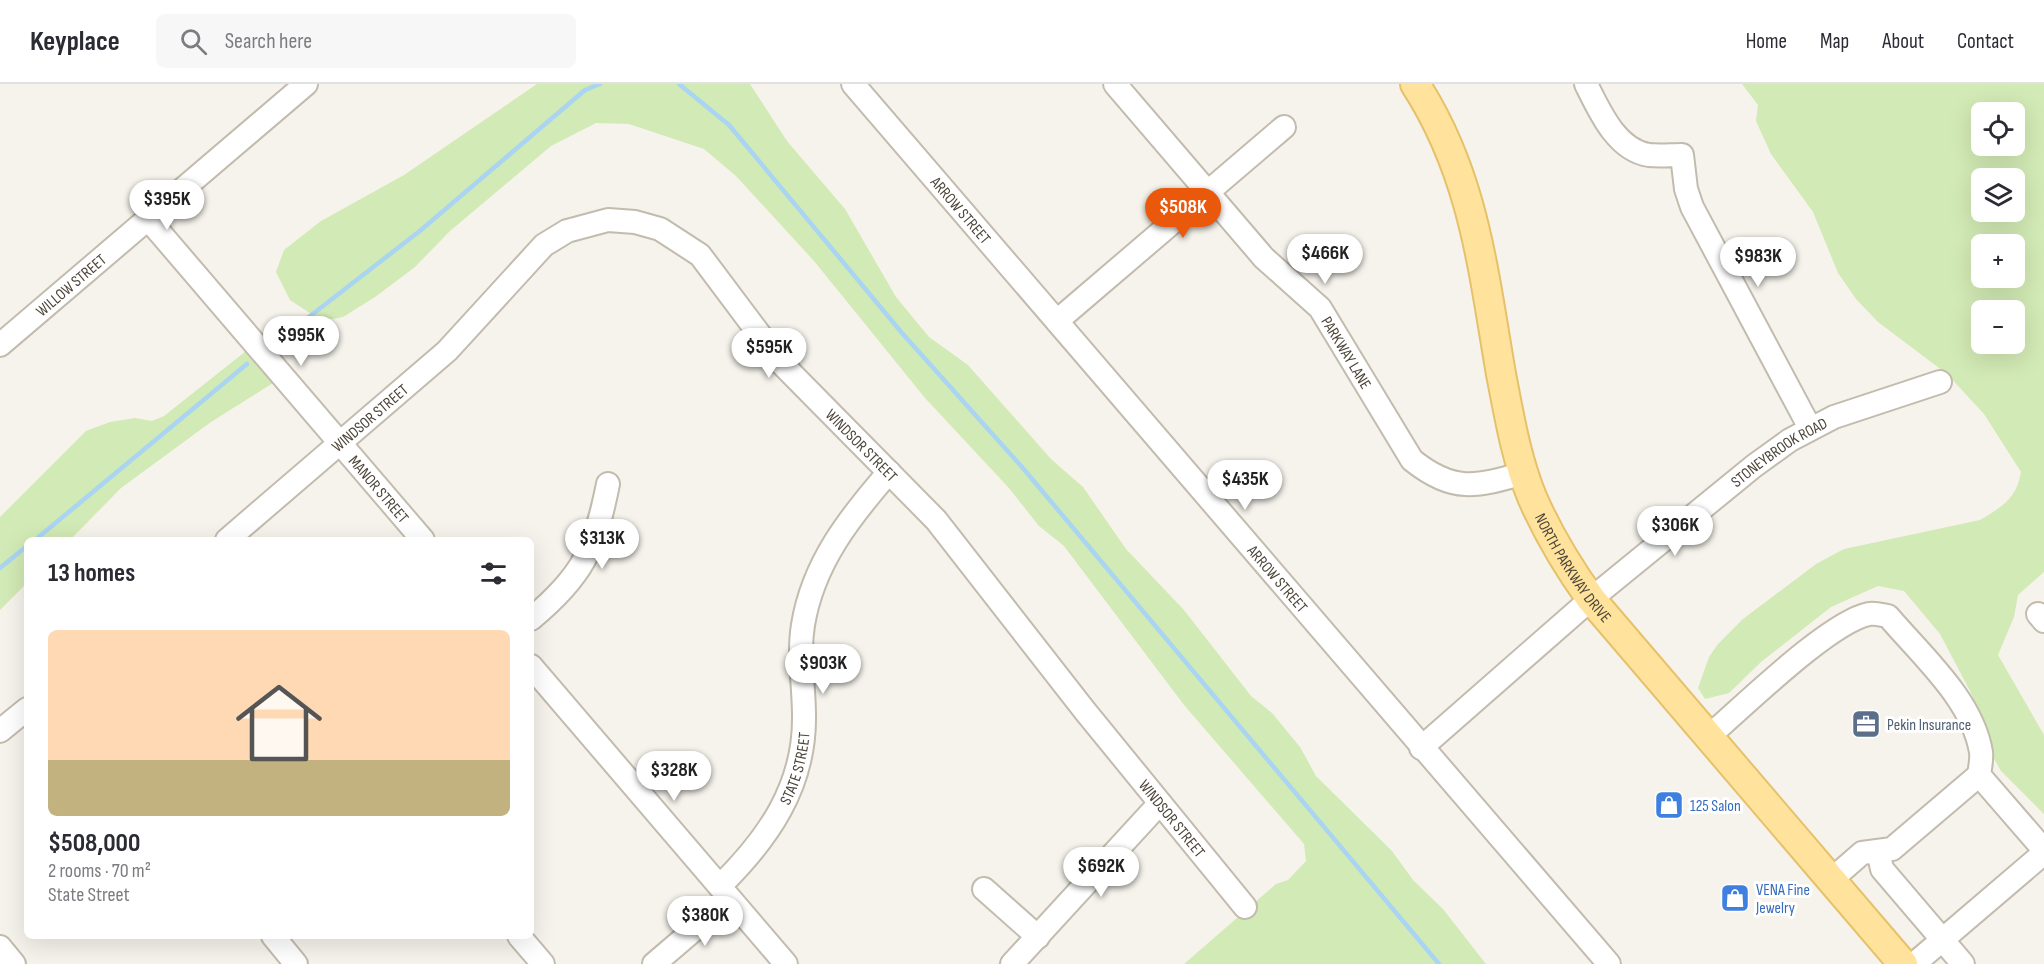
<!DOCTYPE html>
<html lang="en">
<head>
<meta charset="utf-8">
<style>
	:root { --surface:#fff; --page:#f7f7f7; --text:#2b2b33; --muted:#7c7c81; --line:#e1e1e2; --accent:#ea580c }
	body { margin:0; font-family:"Sofia Sans Condensed",sans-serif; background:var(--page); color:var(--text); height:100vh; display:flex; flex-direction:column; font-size:22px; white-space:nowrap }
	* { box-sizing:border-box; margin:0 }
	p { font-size:20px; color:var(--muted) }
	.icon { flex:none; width:33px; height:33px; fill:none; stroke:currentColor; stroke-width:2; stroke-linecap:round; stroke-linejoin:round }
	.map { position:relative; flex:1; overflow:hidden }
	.details { position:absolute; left:24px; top:453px; width:510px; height:402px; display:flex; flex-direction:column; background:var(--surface); border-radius:9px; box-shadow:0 6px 24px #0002 }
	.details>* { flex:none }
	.tools { position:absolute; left:1971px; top:18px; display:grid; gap:12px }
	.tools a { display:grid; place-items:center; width:54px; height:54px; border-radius:9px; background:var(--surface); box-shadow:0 6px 24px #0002; font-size:30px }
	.price { position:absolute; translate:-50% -51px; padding:0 14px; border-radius:21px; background:#fff; color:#222; font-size:20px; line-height:39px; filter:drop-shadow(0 2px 3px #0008) }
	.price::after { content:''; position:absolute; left:50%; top:36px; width:18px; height:14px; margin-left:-9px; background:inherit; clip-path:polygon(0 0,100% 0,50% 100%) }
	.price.active { background:var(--accent); color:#fff }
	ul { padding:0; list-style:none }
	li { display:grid; align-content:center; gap:12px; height:318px; padding:0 24px }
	li span { display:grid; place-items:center; height:186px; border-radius:9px; color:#555 }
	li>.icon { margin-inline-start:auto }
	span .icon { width:108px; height:108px; fill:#fffc; stroke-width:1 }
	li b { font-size:26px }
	h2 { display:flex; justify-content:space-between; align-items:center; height:72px; padding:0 24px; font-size:26px }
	header { display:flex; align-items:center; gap:36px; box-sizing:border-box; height:84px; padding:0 30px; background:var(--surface); border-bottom:2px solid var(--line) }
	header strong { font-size:28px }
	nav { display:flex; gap:33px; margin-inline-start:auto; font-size:21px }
	.search { width:420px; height:54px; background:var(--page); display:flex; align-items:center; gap:15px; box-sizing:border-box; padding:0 21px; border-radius:9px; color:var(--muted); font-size:22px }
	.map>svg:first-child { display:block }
	.green { fill:#d2eab5; fill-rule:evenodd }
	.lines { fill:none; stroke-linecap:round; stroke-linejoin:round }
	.stream { stroke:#a9d4f2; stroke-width:4.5 }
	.minor-casing { stroke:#c2bbae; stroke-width:26 }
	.major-casing { stroke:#e6c16a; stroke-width:32 }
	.minor { stroke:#fff; stroke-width:22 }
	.major { stroke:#ffe39c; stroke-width:28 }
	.labels { text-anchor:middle; stroke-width:6; stroke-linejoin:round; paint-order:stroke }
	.street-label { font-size:16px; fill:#4b4439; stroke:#fff }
	.service-label { font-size:16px; fill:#4e5e75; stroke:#fff; text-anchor:start }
	.shop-label { font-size:16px; fill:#366cbe; stroke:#fff; text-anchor:start }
</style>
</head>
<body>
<header>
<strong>Keyplace</strong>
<div class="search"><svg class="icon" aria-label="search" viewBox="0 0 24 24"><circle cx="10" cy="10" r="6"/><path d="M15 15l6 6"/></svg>Search here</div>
<nav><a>Home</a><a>Map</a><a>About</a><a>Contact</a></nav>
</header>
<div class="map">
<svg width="2044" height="880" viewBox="0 0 2044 880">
	<rect width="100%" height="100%" fill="#f6f3ec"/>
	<path class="green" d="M537,0H750L787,57L845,125L896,213L929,253L968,281L1051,375L1083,403L1126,465L1184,526L1251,612L1272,629L1300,663L1316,692L1392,767L1413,796L1443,825L1486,880H1184L1276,800L1288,796L1306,777L1304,760L1184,621L1064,462L1039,442L1008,403L925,314L814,177L736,92L704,65L629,40L596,39L551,62L450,147L415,183L375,213L343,233L322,237L290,216L276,188L284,166L321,137L404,91Z
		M1742,0H2044V488L2018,511L2014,533L1998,571L2044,651V730L2001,687L1989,666L1985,643L1970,607L1940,550L1904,507L1878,502L1831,523L1761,578L1729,609L1705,615L1698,604L1709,573L1718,560L1743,535L1816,480L1844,465L1980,436C2002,423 2017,414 2021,388L1984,330L1947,290L1878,238L1856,215L1838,189L1813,128L1771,70L1756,37L1758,21ZM1982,28H2014V62H1982ZM1982,94H2014V128H1982ZM1982,160H2014V194H1982ZM1982,226H2014V260H1982Z
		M246,267L273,299L211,338L121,404L70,456H27V499L0,526V433L86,347L110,338L135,334L152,337L164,332Z"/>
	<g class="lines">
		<path class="stream" d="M679,0L729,41L902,249L1022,383L1439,880
			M278,257L421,146L585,6L600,0
			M35,456L247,280
			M0,484L27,462"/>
		<g class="minor-casing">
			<g id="minor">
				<path id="s1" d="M853,0L1609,880"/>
				<path id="s2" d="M1115,0L1264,174L1320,224L1412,376C1453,409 1476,403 1524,389"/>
				<path d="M1586,0C1599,26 1616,66 1649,71C1659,72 1671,71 1682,71L1686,105L1692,123L1810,344"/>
				<path id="s3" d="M149,136L423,456"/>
				<path d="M1057,237L1284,43"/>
				<path id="s4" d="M0,261L306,0"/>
				<path id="s5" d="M227,456L447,267L544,161L567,147L608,136L635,138L660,145L700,171L781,279L936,436L1085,627L1245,823"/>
				<path d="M2038,530L2044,537"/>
				<path d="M531,535C583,492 595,465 608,400"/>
				<path d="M531,582L786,880"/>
				<path d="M0,647L27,625"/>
				<path d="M1708,653C1743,623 1829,538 1869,530C1875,529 1882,531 1888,532C1921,571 1972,615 1981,668C1982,675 1980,684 1979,691L2044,766"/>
				<path id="s6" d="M1421,664L1591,515L1754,382L1790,356L1834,333L1940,298"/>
				<path d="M1878,767L1882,785L1963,880"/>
				<path d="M1831,796L1862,769L1892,765L1979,691"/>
				<path id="s7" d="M720,802C768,755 805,702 804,632C804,601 798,571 803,541C813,479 850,433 889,388"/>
				<path d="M984,805L1038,853"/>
				<path d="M273,852L296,880"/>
				<path d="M519,852L543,880"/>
				<path d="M0,863L14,880"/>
				<path d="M654,880L730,815"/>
				<path d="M1012,880L1160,719"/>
				<path d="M1914,880L2044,769"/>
			</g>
		</g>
		<g class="major-casing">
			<g id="major">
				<path id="s8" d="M1415,0C1474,91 1483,186 1501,290C1509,331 1516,374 1532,413C1548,450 1568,483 1591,515L1903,880"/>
			</g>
		</g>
		<use href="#minor" class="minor"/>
		<use href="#major" class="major"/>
	</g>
	<defs>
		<g id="office-square" transform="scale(1.5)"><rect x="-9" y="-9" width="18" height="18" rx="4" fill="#5c6f8a" stroke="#fff"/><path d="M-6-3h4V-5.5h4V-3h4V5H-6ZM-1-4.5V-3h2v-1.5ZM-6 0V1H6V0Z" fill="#fff"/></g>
		<g id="shop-square" transform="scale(1.5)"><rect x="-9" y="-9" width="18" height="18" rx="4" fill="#3f7fe0" stroke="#fff"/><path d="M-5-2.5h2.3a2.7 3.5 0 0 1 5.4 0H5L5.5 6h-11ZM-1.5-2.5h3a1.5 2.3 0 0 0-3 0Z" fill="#fff"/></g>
	</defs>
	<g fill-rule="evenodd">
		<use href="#office-square" x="1866" y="640"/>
		<use href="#shop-square" x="1669" y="721"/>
		<use href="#shop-square" x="1735" y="814"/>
	</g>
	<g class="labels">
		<g class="street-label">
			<text dy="6" stroke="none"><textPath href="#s1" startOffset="166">ARROW STREET</textPath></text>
			<text dy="6" stroke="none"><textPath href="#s4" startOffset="93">WILLOW STREET</textPath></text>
			<text dy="6" stroke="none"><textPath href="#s2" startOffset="356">PARKWAY LANE</textPath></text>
			<text dy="6" stroke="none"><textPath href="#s5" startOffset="188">WINDSOR STREET</textPath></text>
			<text dy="6" stroke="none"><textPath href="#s5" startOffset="854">WINDSOR STREET</textPath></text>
			<text dy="6" stroke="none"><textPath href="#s6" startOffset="465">STONEYBROOK ROAD</textPath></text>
			<text dy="6" stroke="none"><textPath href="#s3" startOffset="354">MANOR STREET</textPath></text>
			<text dy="6" stroke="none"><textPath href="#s8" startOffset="514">NORTH PARKWAY DRIVE</textPath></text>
			<text dy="6" stroke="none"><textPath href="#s1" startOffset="652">ARROW STREET</textPath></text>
			<text dy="6" stroke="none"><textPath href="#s7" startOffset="142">STATE STREET</textPath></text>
			<text dy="6" stroke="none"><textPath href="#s5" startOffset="1340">WINDSOR STREET</textPath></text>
		</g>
		<g class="service-label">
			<text x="1887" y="646">Pekin Insurance</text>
		</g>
		<g class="shop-label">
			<text x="1690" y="727">125 Salon</text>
			<text x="1756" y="811">VENA Fine<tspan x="1756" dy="18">Jewelry</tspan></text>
		</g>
	</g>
</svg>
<div class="tools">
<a><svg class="icon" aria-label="locate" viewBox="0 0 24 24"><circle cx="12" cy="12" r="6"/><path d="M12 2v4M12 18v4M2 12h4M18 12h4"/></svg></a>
<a><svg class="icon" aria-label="layers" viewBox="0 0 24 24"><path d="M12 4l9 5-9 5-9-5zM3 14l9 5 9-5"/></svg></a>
<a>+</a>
<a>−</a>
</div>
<b class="price" style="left:167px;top:147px">$395K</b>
<b class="price active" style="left:1183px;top:155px">$508K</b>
<b class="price" style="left:1325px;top:201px">$466K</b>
<b class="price" style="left:1758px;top:204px">$983K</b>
<b class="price" style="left:301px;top:283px">$995K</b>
<b class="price" style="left:769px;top:295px">$595K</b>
<b class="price" style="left:1245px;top:427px">$435K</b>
<b class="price" style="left:1675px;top:473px">$306K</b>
<b class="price" style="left:602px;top:486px">$313K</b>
<b class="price" style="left:823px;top:611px">$903K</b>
<b class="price" style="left:674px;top:718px">$328K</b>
<b class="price" style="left:1101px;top:814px">$692K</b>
<b class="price" style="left:705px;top:863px">$380K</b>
<section class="details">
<h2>13 homes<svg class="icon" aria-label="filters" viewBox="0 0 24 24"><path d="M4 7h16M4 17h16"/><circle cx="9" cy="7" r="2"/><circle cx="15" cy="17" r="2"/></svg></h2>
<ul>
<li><span style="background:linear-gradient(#ffd9b3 70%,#c2b280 0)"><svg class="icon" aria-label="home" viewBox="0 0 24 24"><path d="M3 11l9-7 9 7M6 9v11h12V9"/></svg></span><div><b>$508,000</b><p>2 rooms · 70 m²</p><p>State Street</p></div></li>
</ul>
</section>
</div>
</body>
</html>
